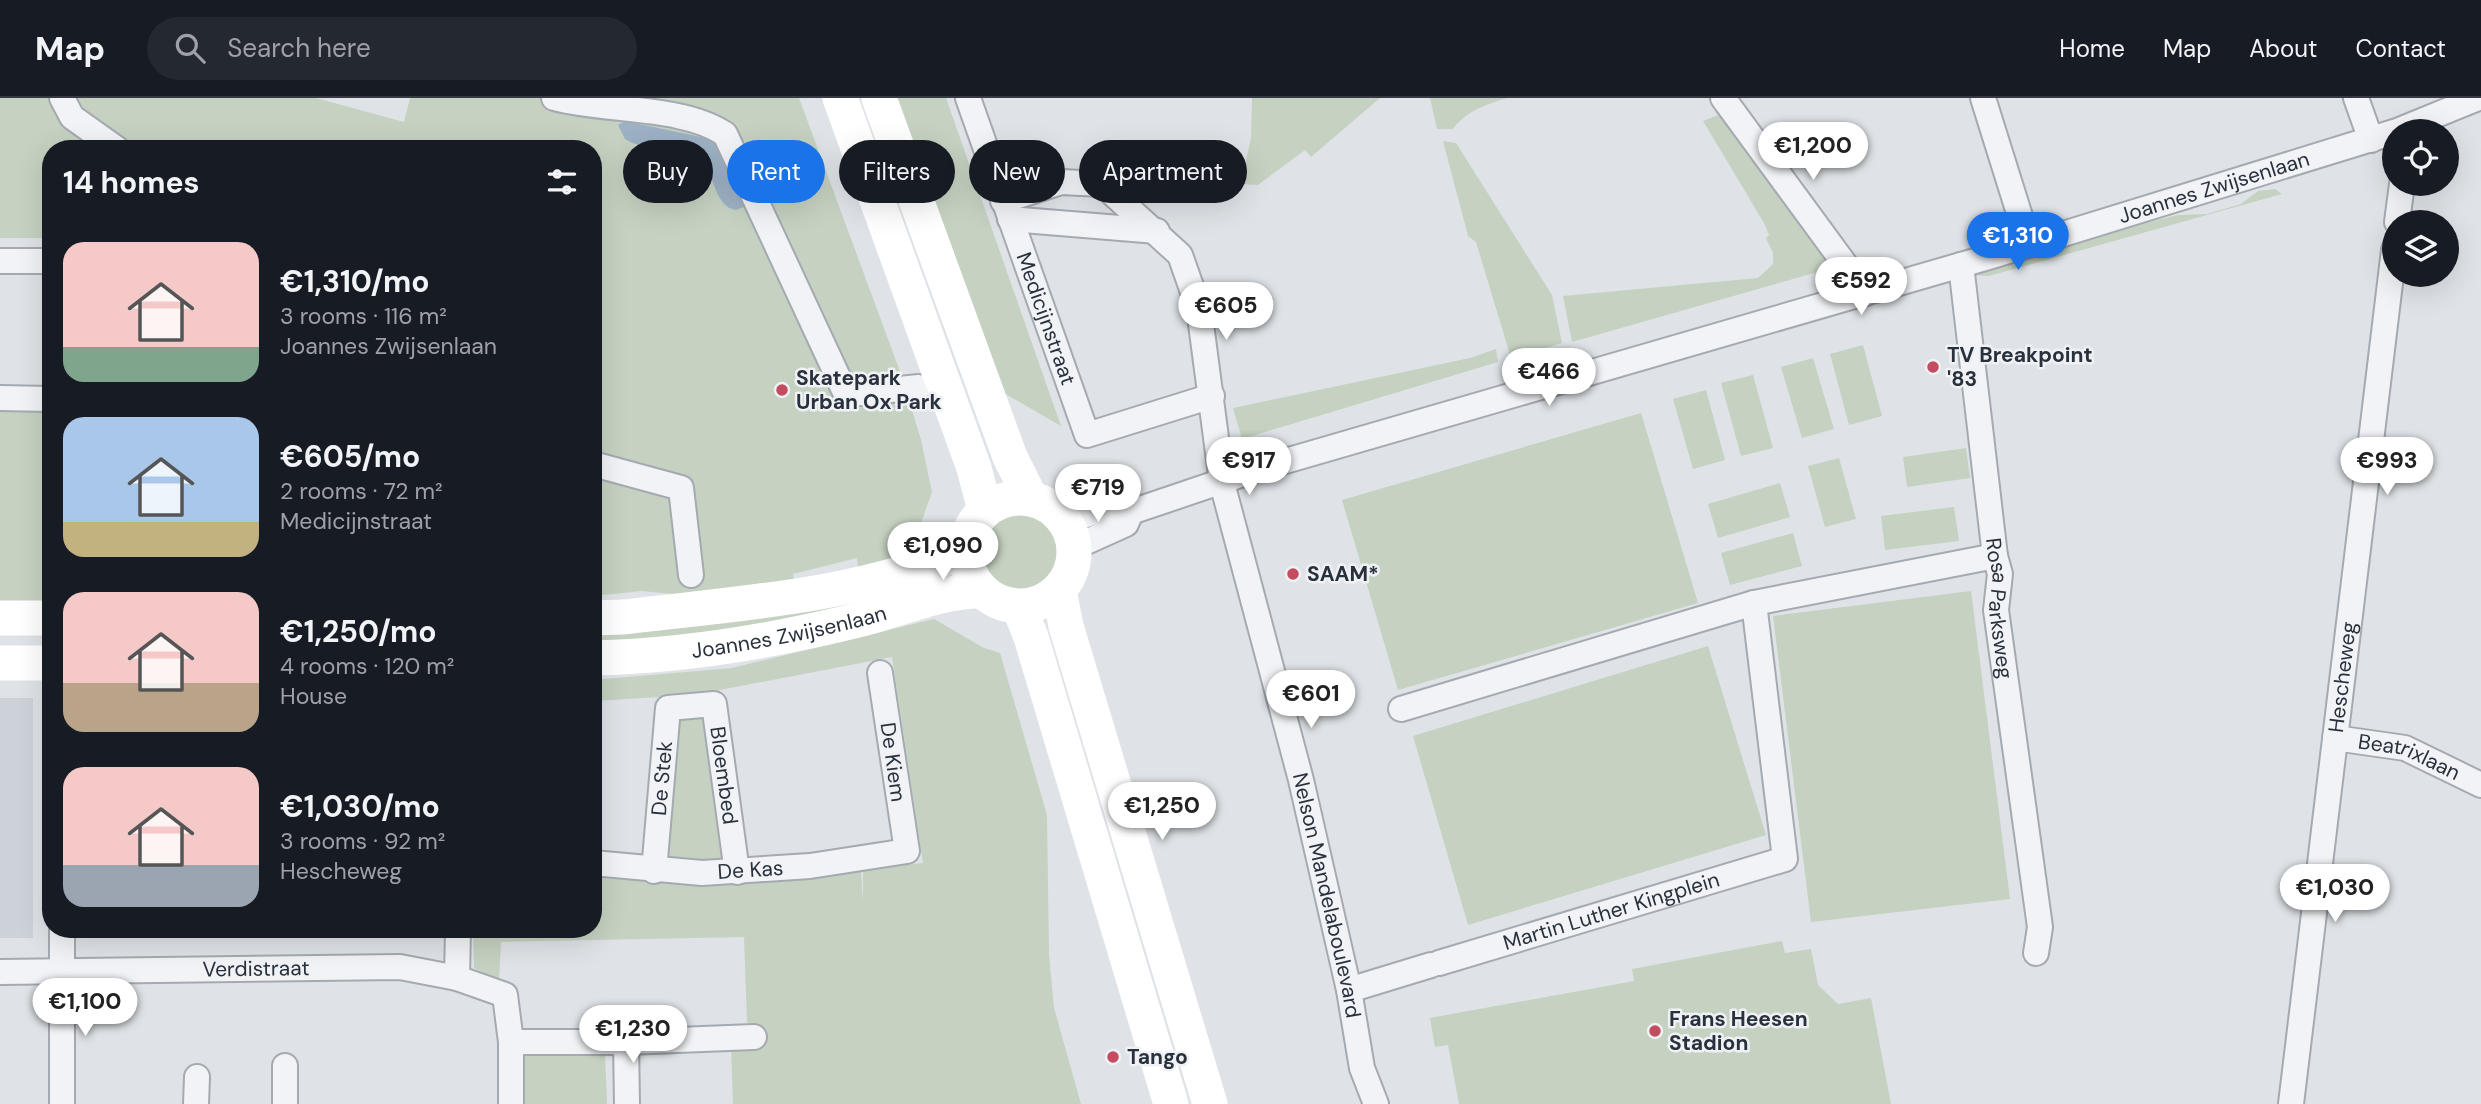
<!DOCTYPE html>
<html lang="en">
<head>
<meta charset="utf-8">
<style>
	:root { --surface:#171b24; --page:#242831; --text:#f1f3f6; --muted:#9ea1a6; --line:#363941; --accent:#1a73e8 }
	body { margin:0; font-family:"DM Sans",sans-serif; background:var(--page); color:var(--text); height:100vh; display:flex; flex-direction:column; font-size:26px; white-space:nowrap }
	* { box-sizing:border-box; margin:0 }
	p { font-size:23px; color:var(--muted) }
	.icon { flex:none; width:38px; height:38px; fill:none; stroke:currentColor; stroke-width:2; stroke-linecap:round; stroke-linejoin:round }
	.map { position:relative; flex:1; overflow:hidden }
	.side { position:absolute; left:42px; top:42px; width:560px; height:798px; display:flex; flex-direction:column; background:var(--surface); border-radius:28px; box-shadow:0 7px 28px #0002 }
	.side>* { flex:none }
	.hud { position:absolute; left:623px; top:42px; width:665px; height:63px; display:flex; gap:14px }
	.fabs { position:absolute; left:2382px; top:21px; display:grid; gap:14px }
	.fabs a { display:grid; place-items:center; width:77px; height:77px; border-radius:50%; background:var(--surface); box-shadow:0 7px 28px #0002; font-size:35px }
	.price { position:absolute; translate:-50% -60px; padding:0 16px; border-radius:24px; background:#fff; color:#222; font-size:23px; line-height:46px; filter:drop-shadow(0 2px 4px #0008) }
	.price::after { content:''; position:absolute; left:50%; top:42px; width:21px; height:16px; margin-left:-10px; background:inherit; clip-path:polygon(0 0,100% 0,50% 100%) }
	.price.selected { background:var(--accent); color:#fff }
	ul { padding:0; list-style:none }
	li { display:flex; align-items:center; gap:21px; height:175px; padding:0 21px }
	li span { display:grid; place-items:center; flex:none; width:196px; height:140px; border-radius:21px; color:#555 }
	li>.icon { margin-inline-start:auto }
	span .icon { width:84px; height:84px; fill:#fffc; stroke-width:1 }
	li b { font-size:30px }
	h2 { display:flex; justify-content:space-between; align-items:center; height:84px; padding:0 21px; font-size:30px }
	.chip { padding:0 24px; border-radius:32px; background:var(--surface); box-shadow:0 7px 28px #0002; font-size:24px; line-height:63px }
	.chip.selected { background:var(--accent); color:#fff }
	header { display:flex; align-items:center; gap:42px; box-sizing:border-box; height:98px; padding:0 35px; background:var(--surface); border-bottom:2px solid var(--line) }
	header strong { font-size:33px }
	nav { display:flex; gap:38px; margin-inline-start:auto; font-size:24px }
	.search { width:490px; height:63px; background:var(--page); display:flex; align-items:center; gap:18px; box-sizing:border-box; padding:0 24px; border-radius:38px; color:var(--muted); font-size:26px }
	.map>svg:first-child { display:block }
	.built { fill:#cdd2d9 }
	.green { fill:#c5d1c1 }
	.water { fill:#9db1c5 }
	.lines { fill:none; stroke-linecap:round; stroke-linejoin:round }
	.street-casing { stroke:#a5aab1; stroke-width:28 }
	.street { stroke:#f2f3f6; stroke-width:24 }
	.secondary { stroke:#fff; stroke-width:35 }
	.poi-dot { fill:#c44c60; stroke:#eff1f5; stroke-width:2.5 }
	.labels { text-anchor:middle; stroke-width:5; stroke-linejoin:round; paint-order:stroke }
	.street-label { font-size:21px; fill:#29313d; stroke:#eff1f5 }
	.poi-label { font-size:21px; font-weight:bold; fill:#29313d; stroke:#eff1f5; text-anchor:start }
</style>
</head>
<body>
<header>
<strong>Map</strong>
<div class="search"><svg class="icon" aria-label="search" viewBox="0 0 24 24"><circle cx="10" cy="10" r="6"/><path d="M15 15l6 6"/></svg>Search here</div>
<nav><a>Home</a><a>Map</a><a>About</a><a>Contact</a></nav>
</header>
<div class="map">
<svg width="2481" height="1006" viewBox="0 0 2481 1006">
	<rect width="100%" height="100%" fill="#dfe3e7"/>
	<path class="built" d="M0,600H33V840H0Z"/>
	<path class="green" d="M0,0H316L404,24L410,0H799L902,279L921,342L932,394L909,459L858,469L857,460L793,476L794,483L704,499L642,493L593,498V51H51V140H0Z
		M889,0H946L1061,328L997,291Z
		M1252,0H1380L1311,59L1305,52L1258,87L1241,86L1251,40Z
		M1430,0H1507C1486,7 1467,12 1453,31H1437Z
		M1718,17L1732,26L1835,169L1572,244L1563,198L1758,180L1773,166V155L1766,140L1769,137L1764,125L1703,23Z
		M1443,43L1456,45L1552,197L1562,245L1511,260L1476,144L1468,138Z
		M2275,91L2282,96L1989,178L1970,177L2138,127L2178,117L2207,116L2241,106L2258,93Z
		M1863,247L1882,318L1849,327L1830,256Z
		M1496,251L1498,264L1242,341L1233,310L1470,260Z
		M1813,260L1834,331L1802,340L1781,269Z
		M1753,277L1773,350L1741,358L1721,285Z
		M1706,292L1725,362L1693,371L1673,301Z
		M0,304H51V503H0Z
		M1641,315L1698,505L1398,592L1342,402Z
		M1966,350L1970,380L1907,389L1903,359Z
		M1839,360L1856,421L1825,429L1808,368Z
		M1780,385L1790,419L1718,440L1708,406Z
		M1954,409L1959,443L1885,452L1881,418Z
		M981 455a40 40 0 1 1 80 0a40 40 0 1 1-80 0Z
		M1793,435L1802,468L1730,487L1721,455Z
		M1971,493L2010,801L1811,824L1773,518Z
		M930,496L749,534L593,552V529Z
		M934,521L984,550L1000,555L1047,717L1049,856L1054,910L1081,1006H733L731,949L757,930L747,924L744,839L501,844L499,883L474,870L473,831H593V779C684,788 771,785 861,771L863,805V771L923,765L892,559L694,597L593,603V582L732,570Z
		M1708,548L1766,737L1468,827L1413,638Z
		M709,616L730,766L663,763L678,620Z
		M1782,843L1785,855L1811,851L1818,887L1838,906L1871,900L1891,1006H1459L1448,947L1435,949L1430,920L1634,883L1632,871Z
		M605,955L607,1006H522L521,958Z"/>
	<path class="water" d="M625,23L710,41L718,49L746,108L736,112C713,109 715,72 699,60C679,44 646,55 625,41L618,27Z"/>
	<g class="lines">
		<g class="street-casing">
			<g id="street">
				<path d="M62,0L72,19L117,51"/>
				<path d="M554,0C604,14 682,7 725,36L844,292L860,295L919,289"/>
				<path id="s1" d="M968,0L1087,337L1212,298"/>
				<path d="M1723,0L1866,195"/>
				<path d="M1983,0L2029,147"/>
				<path d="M2356,0L2371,42"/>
				<path d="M2397,33L2478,0"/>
				<path id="s2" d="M1003,103L1061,84L1102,86L1180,157L1199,211L1222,385L1301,682L1349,892L1362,970L1376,1006"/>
				<path d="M1010,121L1157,133"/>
				<path d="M2397,124L2402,86"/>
				<path d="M0,163H51"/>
				<path id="s3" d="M1961,167L1995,458L2000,476L1996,512L2040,829L2036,855"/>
				<path d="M0,300L51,301"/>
				<path d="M593,366L681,390L691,477"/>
				<path id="s4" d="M1065,423L1118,408L1131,414L1258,371L1992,158L2394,34"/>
				<path d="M1075,449L1126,426L1131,414"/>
				<path d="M1401,611L1754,505L1995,458"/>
				<path id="s5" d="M2335,640L2405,650L2481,687"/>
				<path id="s6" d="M593,765L702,775L810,768L907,753L880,575"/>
				<path id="s7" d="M654,773L668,610L714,606L737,774"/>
				<path id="s8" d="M1439,865L1785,761L1754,505"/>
				<path id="s9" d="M0,874L400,869L457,880L505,897L511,944V1006"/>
				<path d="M457,880L458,831"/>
				<path d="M1349,892L1431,867"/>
				<path d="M511,944H626L754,939"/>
				<path d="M626,944L627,1006"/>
				<path d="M62,1006V831"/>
				<path d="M196,1006L197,979"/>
				<path d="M285,1006V968"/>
				<path id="s10" d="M2291,1006L2394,152"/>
			</g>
		</g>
		<use href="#street" class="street"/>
		<g class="secondary">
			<path d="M840,0L974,370L985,412"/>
			<path d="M879,0L1010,359L1031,401"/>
			<circle cx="1020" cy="454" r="54"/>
			<path d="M1059,493L1066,528L1210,1006"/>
			<path d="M1019,509L1031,539L1171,1006"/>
			<path d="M0,520H51"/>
			<path d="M593,520L624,519C738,505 858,499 966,452"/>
			<path id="s11" d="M593,560C684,558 774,543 862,521C900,512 942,492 982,493"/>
			<path d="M0,565H51"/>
		</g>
	</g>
	<g class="poi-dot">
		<circle cx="1933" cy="269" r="7"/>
		<circle cx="782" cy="292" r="7"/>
		<circle cx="1293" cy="476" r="7"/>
		<circle cx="1655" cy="933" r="7"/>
		<circle cx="1113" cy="959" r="7"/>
	</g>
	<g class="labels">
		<g class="street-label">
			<text dy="7" stroke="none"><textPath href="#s4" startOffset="1200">Joannes Zwijsenlaan</textPath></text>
			<text dy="7" stroke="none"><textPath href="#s1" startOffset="234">Medicijnstraat</textPath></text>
			<text dy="7" stroke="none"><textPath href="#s3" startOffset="346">Rosa Parksweg</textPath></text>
			<text dy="7" stroke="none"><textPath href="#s11" startOffset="198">Joannes Zwijsenlaan</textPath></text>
			<text dy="7" stroke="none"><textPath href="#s10" startOffset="430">Hescheweg</textPath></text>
			<text dy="7" stroke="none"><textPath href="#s5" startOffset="77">Beatrixlaan</textPath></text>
			<text transform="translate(893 664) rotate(82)" y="7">De Kiem</text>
			<text dy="7" stroke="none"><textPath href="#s7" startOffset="282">Bloembed</textPath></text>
			<text dy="7" stroke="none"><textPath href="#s7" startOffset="93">De Stek</textPath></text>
			<text dy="7" stroke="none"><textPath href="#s6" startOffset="158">De Kas</textPath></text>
			<text dy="7" stroke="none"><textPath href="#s2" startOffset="866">Nelson Mandelaboulevard</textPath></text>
			<text dy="7" stroke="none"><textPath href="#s8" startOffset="180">Martin Luther Kingplein</textPath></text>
			<text dy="7" stroke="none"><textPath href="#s9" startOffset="256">Verdistraat</textPath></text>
		</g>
		<g class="poi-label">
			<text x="1947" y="264">TV Breakpoint<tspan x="1947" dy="24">'83</tspan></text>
			<text x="796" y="287">Skatepark<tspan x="796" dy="24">Urban Ox Park</tspan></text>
			<text x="1307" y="483">SAAM*</text>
			<text x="1669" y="928">Frans Heesen<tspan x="1669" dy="24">Stadion</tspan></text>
			<text x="1127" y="966">Tango</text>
		</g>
	</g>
</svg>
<div class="fabs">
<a><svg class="icon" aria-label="locate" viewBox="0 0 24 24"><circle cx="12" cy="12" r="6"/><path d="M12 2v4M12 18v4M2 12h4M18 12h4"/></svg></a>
<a><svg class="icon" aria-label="layers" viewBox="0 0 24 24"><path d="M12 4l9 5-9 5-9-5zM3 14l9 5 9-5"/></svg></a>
</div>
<b class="price" style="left:1813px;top:84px">€1,200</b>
<b class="price selected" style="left:2018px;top:174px">€1,310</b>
<b class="price" style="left:1861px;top:219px">€592</b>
<b class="price" style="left:1226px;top:244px">€605</b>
<b class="price" style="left:1549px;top:310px">€466</b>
<b class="price" style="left:1249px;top:399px">€917</b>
<b class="price" style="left:2387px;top:399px">€993</b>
<b class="price" style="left:1098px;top:426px">€719</b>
<b class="price" style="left:943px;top:484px">€1,090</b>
<b class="price" style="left:1311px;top:632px">€601</b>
<b class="price" style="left:1162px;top:744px">€1,250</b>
<b class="price" style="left:2335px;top:826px">€1,030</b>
<b class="price" style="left:85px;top:940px">€1,100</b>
<b class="price" style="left:633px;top:967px">€1,230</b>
<div class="hud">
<a class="chip">Buy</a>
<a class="chip selected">Rent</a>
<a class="chip">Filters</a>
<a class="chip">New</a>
<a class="chip">Apartment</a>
</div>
<section class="side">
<h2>14 homes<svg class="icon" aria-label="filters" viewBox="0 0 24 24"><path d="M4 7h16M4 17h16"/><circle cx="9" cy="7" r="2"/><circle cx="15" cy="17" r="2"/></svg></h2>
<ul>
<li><span style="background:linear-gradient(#f6c9c9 75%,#7fa58c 0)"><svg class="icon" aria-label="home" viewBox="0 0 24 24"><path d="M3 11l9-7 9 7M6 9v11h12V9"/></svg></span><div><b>€1,310/mo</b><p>3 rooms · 116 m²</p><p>Joannes Zwijsenlaan</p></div></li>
<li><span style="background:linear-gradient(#a9c7e8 75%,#c2b280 0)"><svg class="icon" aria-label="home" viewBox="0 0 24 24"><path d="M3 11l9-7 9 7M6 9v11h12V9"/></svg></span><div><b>€605/mo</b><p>2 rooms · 72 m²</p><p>Medicijnstraat</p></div></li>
<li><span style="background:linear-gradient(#f6c9c9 65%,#b9a48a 0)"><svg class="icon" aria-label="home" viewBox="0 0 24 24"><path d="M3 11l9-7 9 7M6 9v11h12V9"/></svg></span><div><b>€1,250/mo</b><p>4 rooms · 120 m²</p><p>House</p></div></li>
<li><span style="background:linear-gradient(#f6c9c9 70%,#9aa5b1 0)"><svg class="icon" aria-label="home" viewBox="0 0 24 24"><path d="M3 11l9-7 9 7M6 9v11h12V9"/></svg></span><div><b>€1,030/mo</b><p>3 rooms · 92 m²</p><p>Hescheweg</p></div></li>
</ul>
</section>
</div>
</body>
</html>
